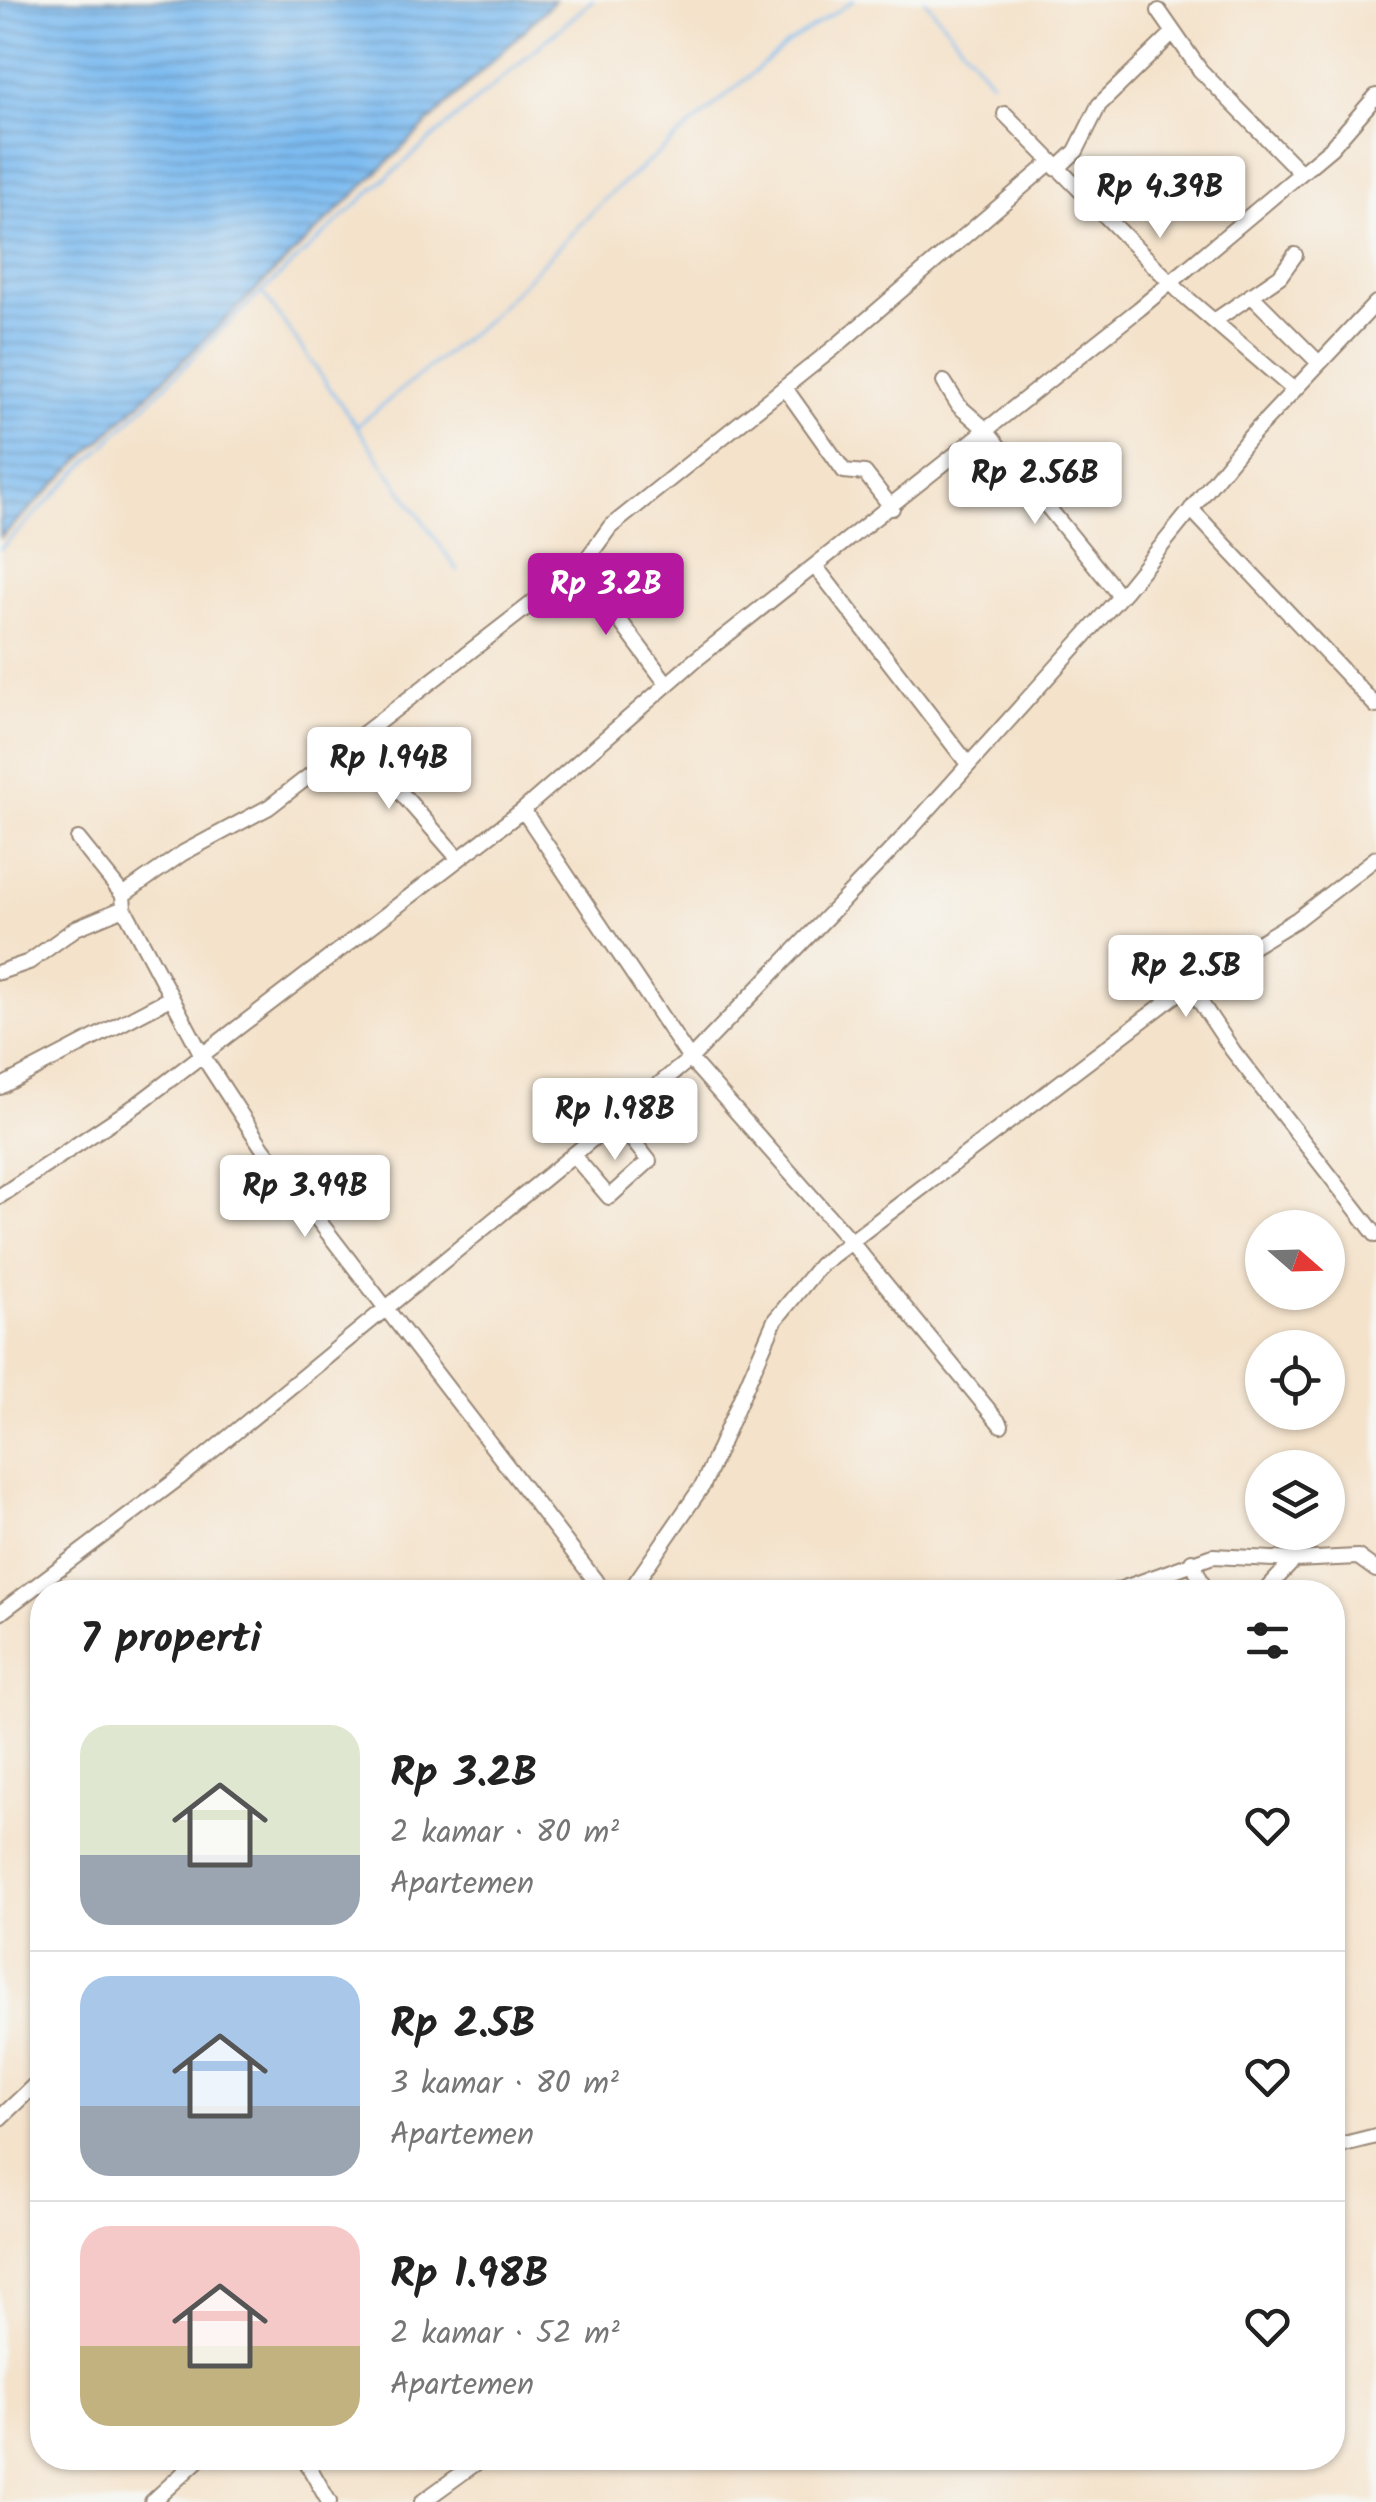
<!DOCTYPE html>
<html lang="id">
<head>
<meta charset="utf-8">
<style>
	:root { --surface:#fff; --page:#f6f6f6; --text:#222; --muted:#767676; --line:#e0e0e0; --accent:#b5179e }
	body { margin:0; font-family:Kalam,sans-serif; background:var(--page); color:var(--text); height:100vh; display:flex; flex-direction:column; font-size:38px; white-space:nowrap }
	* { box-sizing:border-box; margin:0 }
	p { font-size:32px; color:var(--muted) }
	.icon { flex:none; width:55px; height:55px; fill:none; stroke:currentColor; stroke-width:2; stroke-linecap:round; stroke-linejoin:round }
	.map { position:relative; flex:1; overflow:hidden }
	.drawer { position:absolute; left:30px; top:1580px; width:1315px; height:890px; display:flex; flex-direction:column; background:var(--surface); border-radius:40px; box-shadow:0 2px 8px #0004 }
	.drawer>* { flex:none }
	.needle { width:65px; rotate:110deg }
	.buttons { position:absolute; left:1245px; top:1210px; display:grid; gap:20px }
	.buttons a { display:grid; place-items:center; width:100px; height:100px; border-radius:50%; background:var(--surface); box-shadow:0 2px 8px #0004; font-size:50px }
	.price { position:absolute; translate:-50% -85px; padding:0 22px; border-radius:10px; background:#fff; color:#222; font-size:32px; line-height:65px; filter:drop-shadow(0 2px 5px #0008) }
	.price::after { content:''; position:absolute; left:50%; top:60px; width:30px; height:22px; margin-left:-15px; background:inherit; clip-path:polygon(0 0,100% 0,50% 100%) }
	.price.current { background:var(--accent); color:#fff }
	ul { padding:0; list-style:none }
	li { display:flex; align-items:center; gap:30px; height:250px; padding:0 50px }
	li+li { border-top:2px solid var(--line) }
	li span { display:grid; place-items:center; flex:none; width:280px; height:200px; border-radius:30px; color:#555 }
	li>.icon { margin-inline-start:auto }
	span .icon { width:120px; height:120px; fill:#fffc; stroke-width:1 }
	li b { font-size:42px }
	h2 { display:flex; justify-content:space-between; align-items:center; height:120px; padding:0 50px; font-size:42px }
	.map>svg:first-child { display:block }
	.water { fill:url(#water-rules); stroke:#5c7287; stroke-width:2.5 }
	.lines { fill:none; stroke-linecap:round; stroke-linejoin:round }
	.stream { stroke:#7dbbf0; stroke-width:2.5 }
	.minor-casing { stroke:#988674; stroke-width:18 }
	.minor { stroke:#fff; stroke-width:14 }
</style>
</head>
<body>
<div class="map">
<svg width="1376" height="2502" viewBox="0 0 1376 2502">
	<defs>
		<pattern id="water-rules" width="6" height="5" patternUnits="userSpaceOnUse" patternTransform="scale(2.5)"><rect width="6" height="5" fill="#7dbbf0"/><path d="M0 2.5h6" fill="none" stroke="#6898c2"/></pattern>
	</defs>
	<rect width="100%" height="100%" fill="#f6f6f2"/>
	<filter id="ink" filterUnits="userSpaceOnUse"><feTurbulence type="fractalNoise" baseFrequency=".01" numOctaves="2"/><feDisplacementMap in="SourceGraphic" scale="20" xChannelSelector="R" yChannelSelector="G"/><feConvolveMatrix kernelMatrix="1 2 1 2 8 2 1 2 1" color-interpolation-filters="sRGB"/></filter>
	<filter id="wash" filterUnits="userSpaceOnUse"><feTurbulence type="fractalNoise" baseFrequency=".0048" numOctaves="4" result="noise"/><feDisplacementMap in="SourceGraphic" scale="40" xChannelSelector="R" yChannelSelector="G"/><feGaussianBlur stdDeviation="2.25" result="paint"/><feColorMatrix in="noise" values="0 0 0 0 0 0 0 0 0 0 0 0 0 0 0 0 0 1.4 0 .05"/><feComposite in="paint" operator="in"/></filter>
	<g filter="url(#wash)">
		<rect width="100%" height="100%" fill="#f4e2ca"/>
		<path class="water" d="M0,0H555L0,538Z"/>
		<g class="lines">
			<path class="stream" d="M925,0L991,81
				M263,293L458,571
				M357,426L487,320L607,197L787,44L854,0
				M0,549L224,327L369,193L593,0"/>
		</g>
	</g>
	<g filter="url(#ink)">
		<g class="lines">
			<g class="minor-casing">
				<path id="minor" d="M1159,11L1200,70L1301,173
					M1005,114L1181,293L1294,390
					M1057,169L1076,151L1099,105L1173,33
					M1251,295L1319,363
					M1214,321L1280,276L1295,255
					M944,382L959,406L983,427L1120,596
					M785,388L844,471L865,473L892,508
					M1191,509L1376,706
					M579,566L667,684
					M816,567L968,764
					M354,739L457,857
					M523,810L690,1059L846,1236L1001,1425
					M78,839L123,895L124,908L202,1055L262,1147L604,1592
					M1376,858L1296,920L1189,985L1233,1051L1376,1235
					M123,895L183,853L269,807L584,563L610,527L835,347L1050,163
					M0,972L29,962L76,928L124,908
					M0,1087L170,998
					M575,1157L609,1197L649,1161L618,1122
					M0,1196L138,1104L523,810L694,661L1139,309L1331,148L1376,96
					M1192,1561L1206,1592
					M629,1592L703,1485L775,1320L820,1265L1189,985
					M1113,1592L1213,1556L1294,1560L1358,1557L1376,1570
					M1264,1592L1294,1560
					M0,1613L179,1478L690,1059L900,841L1125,591L1249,438L1376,303
					M0,2118L42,2078
					M1332,2147L1376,2136
					M304,2458L329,2502
					M152,2502L200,2458
					M422,2502L476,2463"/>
			</g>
			<use href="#minor" class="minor"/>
		</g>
	</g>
</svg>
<div class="buttons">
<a><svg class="needle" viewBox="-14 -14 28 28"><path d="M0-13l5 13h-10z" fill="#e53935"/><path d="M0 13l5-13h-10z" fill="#767676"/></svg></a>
<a><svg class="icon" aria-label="locate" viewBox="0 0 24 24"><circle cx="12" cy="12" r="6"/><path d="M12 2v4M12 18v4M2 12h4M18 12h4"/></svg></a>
<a><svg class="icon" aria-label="layers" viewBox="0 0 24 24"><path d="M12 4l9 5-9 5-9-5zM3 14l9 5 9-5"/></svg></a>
</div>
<b class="price" style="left:1160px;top:241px">Rp 4.39B</b>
<b class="price" style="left:1035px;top:527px">Rp 2.56B</b>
<b class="price current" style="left:606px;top:638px">Rp 3.2B</b>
<b class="price" style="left:389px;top:812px">Rp 1.94B</b>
<b class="price" style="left:1186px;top:1020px">Rp 2.5B</b>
<b class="price" style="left:615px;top:1163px">Rp 1.98B</b>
<b class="price" style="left:305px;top:1240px">Rp 3.99B</b>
<section class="drawer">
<h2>7 properti<svg class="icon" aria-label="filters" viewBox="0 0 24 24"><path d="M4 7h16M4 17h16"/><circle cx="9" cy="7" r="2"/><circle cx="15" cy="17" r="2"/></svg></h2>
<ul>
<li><span style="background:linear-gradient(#dfe7d0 65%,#9aa5b1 0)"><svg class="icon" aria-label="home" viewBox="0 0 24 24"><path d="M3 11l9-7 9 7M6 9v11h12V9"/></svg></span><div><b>Rp 3.2B</b><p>2 kamar · 80 m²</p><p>Apartemen</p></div><svg class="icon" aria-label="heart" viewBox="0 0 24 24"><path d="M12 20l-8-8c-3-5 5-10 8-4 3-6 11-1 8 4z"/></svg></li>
<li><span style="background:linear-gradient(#a9c7e8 65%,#9aa5b1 0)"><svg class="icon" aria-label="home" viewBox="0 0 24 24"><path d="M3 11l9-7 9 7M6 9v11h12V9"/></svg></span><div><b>Rp 2.5B</b><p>3 kamar · 80 m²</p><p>Apartemen</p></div><svg class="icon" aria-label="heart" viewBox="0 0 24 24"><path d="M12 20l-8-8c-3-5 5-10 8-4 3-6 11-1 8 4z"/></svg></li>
<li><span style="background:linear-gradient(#f6c9c9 60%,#c2b280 0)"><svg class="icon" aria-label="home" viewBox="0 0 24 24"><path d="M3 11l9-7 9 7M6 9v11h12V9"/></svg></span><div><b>Rp 1.98B</b><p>2 kamar · 52 m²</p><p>Apartemen</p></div><svg class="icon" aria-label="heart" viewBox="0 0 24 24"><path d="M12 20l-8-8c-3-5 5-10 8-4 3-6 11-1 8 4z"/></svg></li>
</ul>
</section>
</div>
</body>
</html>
